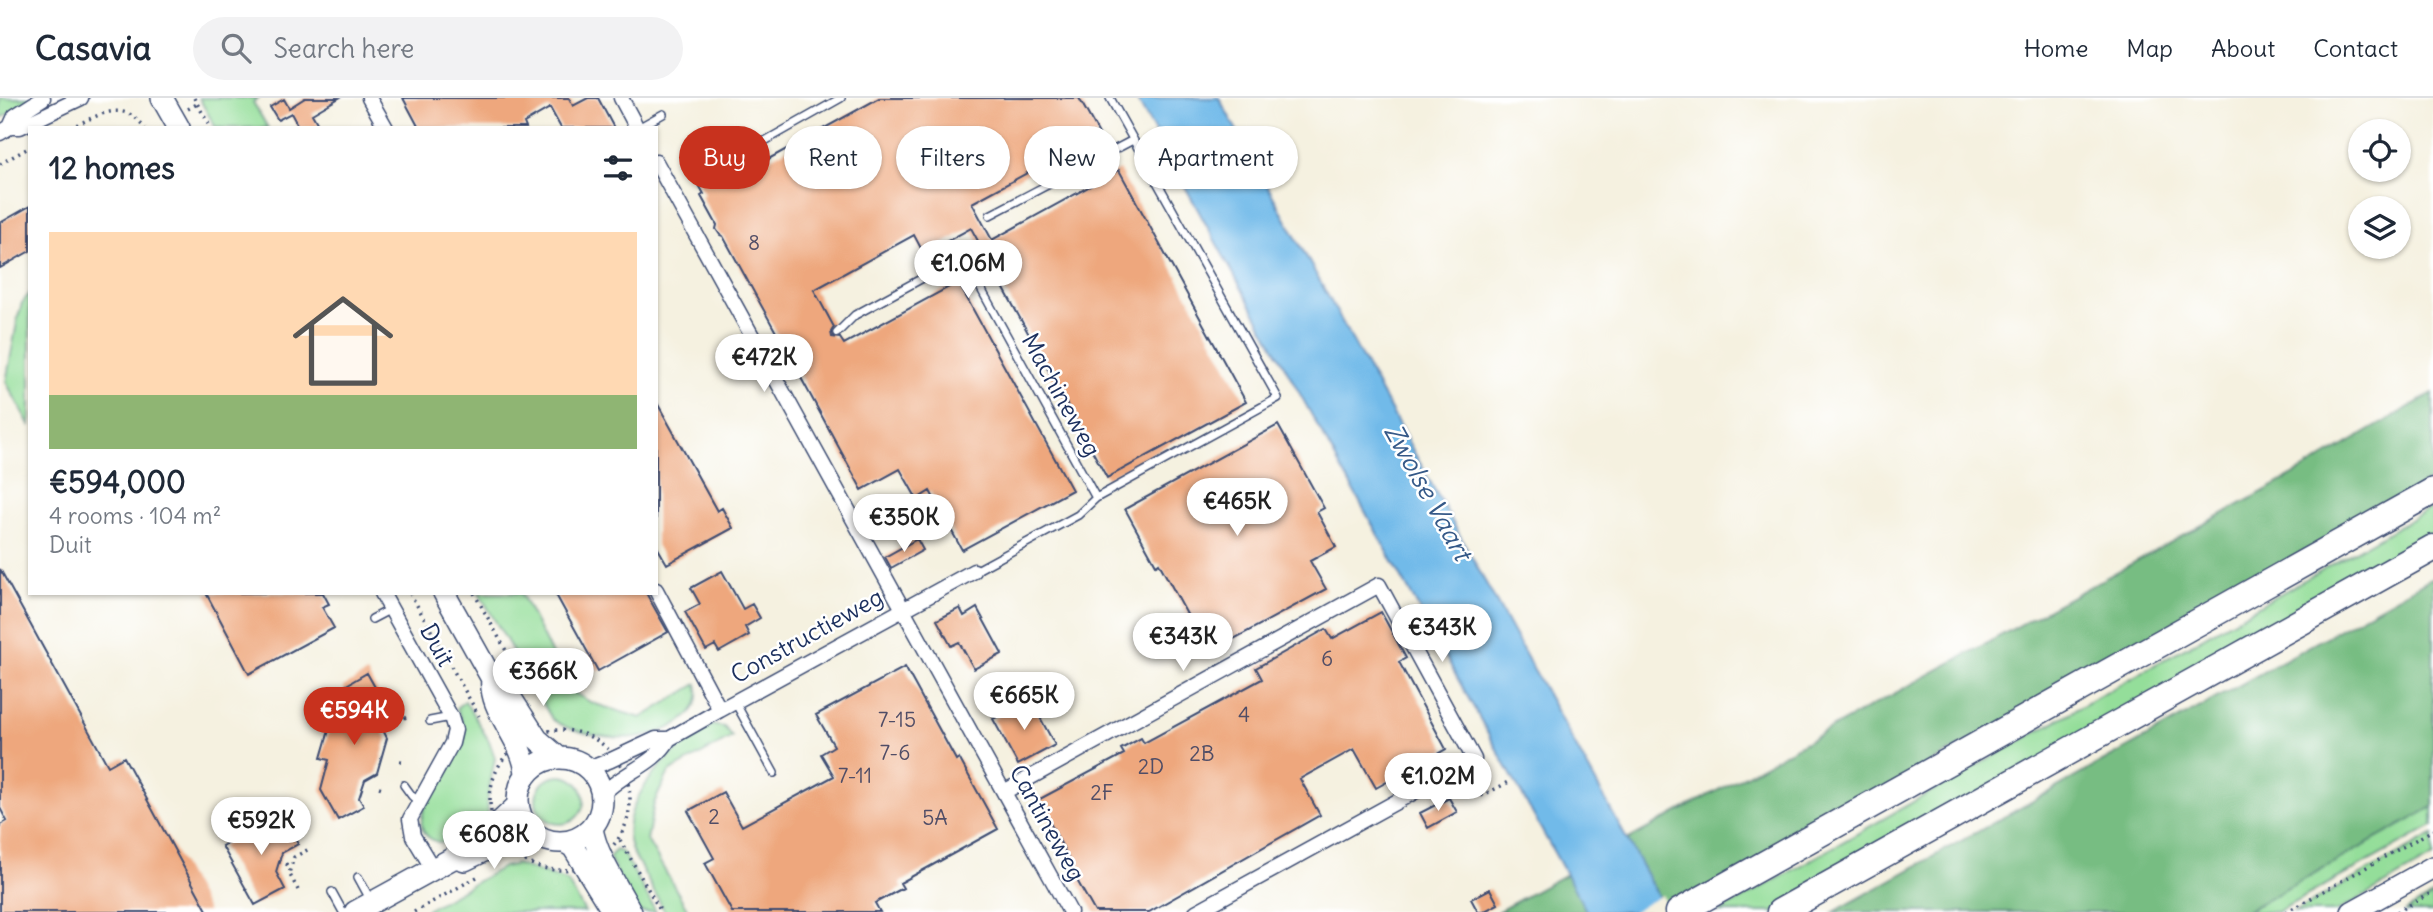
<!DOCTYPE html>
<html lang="en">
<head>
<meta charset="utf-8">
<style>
	:root { --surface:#fff; --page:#f2f2f3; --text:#1f2937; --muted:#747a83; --line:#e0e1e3; --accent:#c8321e }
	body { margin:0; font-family:Delius,sans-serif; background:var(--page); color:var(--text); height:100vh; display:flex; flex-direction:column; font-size:26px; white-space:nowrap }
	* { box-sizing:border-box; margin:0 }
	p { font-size:23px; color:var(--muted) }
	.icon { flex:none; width:38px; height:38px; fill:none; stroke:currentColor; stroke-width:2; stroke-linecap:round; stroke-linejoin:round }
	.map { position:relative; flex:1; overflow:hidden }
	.drawer { position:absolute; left:28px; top:28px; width:630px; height:469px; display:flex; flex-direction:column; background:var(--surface); border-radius:0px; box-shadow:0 2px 5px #0004 }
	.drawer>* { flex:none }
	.hud { position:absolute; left:679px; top:28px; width:665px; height:63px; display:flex; gap:14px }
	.buttons { position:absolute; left:2348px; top:21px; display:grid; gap:14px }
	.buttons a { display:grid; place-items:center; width:63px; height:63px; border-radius:50%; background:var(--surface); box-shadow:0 2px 5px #0004; font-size:35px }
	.price { position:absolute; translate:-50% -60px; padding:0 16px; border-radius:24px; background:#fff; color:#222; font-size:23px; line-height:46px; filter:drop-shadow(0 2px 4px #0008) }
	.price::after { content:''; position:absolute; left:50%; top:42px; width:21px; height:16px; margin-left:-10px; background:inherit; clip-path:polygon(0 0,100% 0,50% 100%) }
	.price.current { background:var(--accent); color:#fff }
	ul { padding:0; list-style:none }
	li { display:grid; align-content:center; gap:14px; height:371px; padding:0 21px }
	li span { display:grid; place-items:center; height:217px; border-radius:0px; color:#555 }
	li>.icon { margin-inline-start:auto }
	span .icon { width:126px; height:126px; fill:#fffc; stroke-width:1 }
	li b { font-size:30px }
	h2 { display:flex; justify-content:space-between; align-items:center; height:84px; padding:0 21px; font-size:30px }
	.pill { padding:0 24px; border-radius:32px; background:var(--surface); box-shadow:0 2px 5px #0004; font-size:24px; line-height:63px }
	.pill.current { background:var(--accent); color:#fff }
	header { display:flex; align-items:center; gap:42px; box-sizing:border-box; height:98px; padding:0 35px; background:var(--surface); border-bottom:2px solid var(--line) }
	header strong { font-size:33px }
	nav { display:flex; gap:38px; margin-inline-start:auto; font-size:24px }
	.search { width:490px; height:63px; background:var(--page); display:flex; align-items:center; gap:18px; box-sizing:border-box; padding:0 24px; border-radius:38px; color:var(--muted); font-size:26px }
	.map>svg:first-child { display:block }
	.green { fill:#94de9a; stroke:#58867c; stroke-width:2 }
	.forest { fill:#77bd82; stroke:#497670; stroke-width:2 }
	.water { fill:#71bae9; stroke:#4674a4; stroke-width:2 }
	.pier { fill:#f5f1e0 }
	.building { fill:#eea77d }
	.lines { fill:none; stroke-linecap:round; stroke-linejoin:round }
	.lane-casing { stroke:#3c4c72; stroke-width:10 }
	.street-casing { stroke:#3c4c72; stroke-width:17 }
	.secondary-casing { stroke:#3c4c72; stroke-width:24 }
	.highway-casing { stroke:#3c4c72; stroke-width:29 }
	.path { stroke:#3c4c72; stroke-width:3.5; stroke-dasharray:2 5; stroke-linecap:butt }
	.lane { stroke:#fff; stroke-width:7 }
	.street { stroke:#fff; stroke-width:14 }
	.secondary { stroke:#fff; stroke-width:21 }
	.highway { stroke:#fff; stroke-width:26 }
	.labels { text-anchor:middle; stroke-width:5; stroke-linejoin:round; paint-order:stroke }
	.number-label { font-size:21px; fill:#504d66 }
	.street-label { font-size:24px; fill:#1b2f5e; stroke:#fff }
	.water-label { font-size:26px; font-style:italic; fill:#355988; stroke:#fff }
</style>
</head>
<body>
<header>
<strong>Casavia</strong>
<div class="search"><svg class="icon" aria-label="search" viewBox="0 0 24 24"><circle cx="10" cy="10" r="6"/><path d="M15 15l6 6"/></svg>Search here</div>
<nav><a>Home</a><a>Map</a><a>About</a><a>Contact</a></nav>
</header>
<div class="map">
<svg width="2433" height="814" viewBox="0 0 2433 814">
	<rect width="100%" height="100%" fill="#fff"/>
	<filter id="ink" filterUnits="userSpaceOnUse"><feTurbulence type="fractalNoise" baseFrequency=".0143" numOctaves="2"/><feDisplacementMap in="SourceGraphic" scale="14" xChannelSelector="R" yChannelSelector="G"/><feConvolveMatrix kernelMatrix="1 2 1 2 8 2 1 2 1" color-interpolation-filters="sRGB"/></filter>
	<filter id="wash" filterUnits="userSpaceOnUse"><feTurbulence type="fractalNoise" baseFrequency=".00686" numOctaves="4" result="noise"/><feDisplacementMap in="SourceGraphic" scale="28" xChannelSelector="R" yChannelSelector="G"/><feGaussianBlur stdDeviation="1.57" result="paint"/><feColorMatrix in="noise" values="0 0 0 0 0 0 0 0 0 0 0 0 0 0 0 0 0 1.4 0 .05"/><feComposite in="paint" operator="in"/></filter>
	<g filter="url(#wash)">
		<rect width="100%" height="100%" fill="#f5f1e0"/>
		<path class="green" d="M0,0H34L0,21Z
			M199,0H259L253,4L268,30H216Z
			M30,195V328L6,284L18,219L22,205Z
			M2433,409V444L1775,814H1719Z
			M479,495H521L570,592L592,605L641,620L697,586C706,620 663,636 636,639C613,642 570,635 552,621Z
			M465,603L489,643L495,660L487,702L489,723C473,733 450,753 431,741C399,722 458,665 462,641C465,629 461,620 456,610Z
			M712,627L724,629L732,639L669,674L654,705L647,742L689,814H665L632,753C613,706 674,647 712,627Z
			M536 702a24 24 0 1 1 48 0a24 24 0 1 1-48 0Z
			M2433,709V728L2277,814H2245Z
			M2433,737V759L2336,814H2294Z
			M616,752L622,754L626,760L656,814H637L609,759Z
			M516,766L567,783L585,814H423L503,769Z
			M2433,798V814H2404Z"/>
		<path class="forest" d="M2433,295V381L1667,814L1627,742L2301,373Z
			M2433,479V709L2245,814H1834Z
			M1566,776L1587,814H1497Z"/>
		<path class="water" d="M1136,0H1219L1667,814H1587Z"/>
		<path class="pier" d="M1662,797L1670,814H1632Z"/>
		<g id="blocks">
			<path class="building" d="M305,0H339L312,16L320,30H299L291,15L278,22L270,9L284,1L289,10Z
				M403,0H569L573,8L588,0H598L614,30H561L550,10L524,25L526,30H419Z
				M879,0H1079L1099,36L972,105L992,142L1119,72L1246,304L1107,380L971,130L924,156L914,137L814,192L834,229L831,234L832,239L840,240L844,246L958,184L1072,392L962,452L930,393L917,401L900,371L862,392L794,267L797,262L796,257L788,256L723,138L720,137L716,131L717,127L701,98L704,96L684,60L734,33L754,69Z
				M30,108V153L0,170V125Z
				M656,303L717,413L722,410L733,430L667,466L656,447Z
				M1278,327L1324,410L1317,414L1336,449L1310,463L1326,491L1208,555L1159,465L1156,467L1125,411Z
				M917,441L923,452L891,470L885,459Z
				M0,471L108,668L124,659L208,814H0V727L7,723L0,710Z
				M722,473L743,511L752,506L760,520L745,529L749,537L719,554L715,547L706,552L685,514L700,506L691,490Z
				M206,495H323L329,506L322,509L334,530L249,576Z
				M555,495H646L668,534L598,573Z
				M960,510L964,518L977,510L1002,556L974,571L959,544L951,548L937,522Z
				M1381,514L1406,560L1399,564L1446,651L1376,690L1354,651L1300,681L1320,717L1149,814H1095L1070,770L1073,769L1038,702L1124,656L1121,651L1141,640L1144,645L1262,581L1256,570L1326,531L1332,541Z
				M905,569L956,662L959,660L998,731L900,785L903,790L875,805L880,814H732L705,765L714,760L688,713L723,694L742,728L834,678L821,656L834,648L816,617Z
				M367,575L386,609L381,628L387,640L377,675L365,682L359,700L364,708L338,722L321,692L329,662L321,660L332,622L341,626L349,600L343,589Z
				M1030,601L1055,647L1018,667L993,621Z
				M1449,700L1457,714L1428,730L1420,715Z
				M282,716L298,746L282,755L279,764L276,774L285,791L255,807L222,748Z
				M1490,791L1498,806L1483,814H1478L1471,801Z"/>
		</g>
	</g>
	<g filter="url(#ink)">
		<use href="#blocks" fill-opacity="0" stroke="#3c4c72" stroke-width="2"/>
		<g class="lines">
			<g class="lane-casing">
				<path id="lane" d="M638,30L663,16
					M756,48L841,0
					M990,117L1133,42
					M837,235L855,217L963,158L1096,400
					M771,272L791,261
					M975,473L1078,417L1096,400L1278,300L1110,0
					M372,521L391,511
					M735,604L774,675
					M430,623L451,619
					M1465,667L1474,684
					M404,687L412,698L418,703
					M358,779L370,801
					M332,794L343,814"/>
			</g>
			<g class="street-casing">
				<path id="street" d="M369,0L386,30
					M621,0L637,30
					M10,29L15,18L43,0
					M0,35L10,29H20L81,0
					M656,64L1070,814
					M656,492L720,612L974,473
					M382,495L451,619L455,632L452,645L410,721L413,738L433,771
					M586,668H596L611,662L656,641H669L720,612
					M1004,694L1379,487L1474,661L1196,814
					M602,697C621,675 655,667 669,641"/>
			</g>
			<g class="secondary-casing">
				<path id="secondary" d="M162,0L179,30
					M444,495L492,581L502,586L537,641L558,659
					M492,581C488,612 524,642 526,676
					M518 702a42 42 0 1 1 84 0a42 42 0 1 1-84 0Z
					M592,729C595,756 619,790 631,814
					M565,744L573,749L613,814
					M455,759L465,762L509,741L533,734
					M355,814L455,759L459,748L501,723L518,707
					M2352,814L2433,769"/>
			</g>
			<g class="highway-casing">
				<path id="highway" d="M1679,814L2433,393
					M1780,814L2433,450"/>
			</g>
			<path class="path" d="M194,0L211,30
				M188,11L197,6
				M70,30C99,17 123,0 145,30
				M0,66L30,49
				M410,495L479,618
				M474,495L518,574
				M398,623L406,619
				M490 702a70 70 0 1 1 140 0a70 70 0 1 1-140 0Z
				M400,663L406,664
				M379,689L385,691
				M1481,698L1509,684
				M620,742L661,814
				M279,764L292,768
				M298,792L289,775L294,759L309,751
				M414,814L477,779
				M2286,814L2433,732
				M2397,814L2433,794"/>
			<use href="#lane" class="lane"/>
			<use href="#street" class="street"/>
			<use href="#secondary" class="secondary"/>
			<use href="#highway" class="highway"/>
		</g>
	</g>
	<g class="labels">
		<g class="number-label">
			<text x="754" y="152">8</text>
			<text x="1327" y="568">6</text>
			<text x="1244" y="624">4</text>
			<text x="897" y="629">7-15</text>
			<text x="895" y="662">7-6</text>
			<text x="1202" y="663">2B</text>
			<text x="1151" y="676">2D</text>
			<text x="855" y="685">7-11</text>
			<text x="1102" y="702">2F</text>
			<text x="714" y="726">2</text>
			<text x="935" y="727">5A</text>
		</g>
		<g class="street-label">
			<text transform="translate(1061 297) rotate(61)" y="8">Machineweg</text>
			<text transform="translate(807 538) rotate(-29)" y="8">Constructieweg</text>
			<text transform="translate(437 547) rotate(61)" y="8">Duit</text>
			<text transform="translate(1047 725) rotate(61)" y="8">Cantineweg</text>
		</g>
		<g class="water-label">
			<text transform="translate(1428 394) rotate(61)" y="9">Zwolse Vaart</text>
		</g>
	</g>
</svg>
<div class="buttons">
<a><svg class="icon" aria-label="locate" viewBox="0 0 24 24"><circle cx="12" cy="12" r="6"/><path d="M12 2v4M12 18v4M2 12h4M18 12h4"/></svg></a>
<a><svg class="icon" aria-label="layers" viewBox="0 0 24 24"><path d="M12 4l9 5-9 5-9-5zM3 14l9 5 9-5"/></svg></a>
</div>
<b class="price" style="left:968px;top:202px">€1.06M</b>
<b class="price" style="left:764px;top:296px">€472K</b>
<b class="price" style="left:1237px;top:440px">€465K</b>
<b class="price" style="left:904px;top:456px">€350K</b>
<b class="price" style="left:1442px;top:566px">€343K</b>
<b class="price" style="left:1183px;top:575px">€343K</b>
<b class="price" style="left:543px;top:610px">€366K</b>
<b class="price" style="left:1024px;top:634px">€665K</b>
<b class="price current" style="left:354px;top:649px">€594K</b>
<b class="price" style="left:1438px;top:715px">€1.02M</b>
<b class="price" style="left:261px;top:759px">€592K</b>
<b class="price" style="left:494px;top:773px">€608K</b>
<div class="hud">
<a class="pill current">Buy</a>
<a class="pill">Rent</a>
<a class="pill">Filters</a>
<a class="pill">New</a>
<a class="pill">Apartment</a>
</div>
<section class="drawer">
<h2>12 homes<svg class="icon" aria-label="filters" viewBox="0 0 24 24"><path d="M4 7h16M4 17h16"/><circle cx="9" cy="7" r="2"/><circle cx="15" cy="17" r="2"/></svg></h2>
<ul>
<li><span style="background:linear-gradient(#ffd9b3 75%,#8fb573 0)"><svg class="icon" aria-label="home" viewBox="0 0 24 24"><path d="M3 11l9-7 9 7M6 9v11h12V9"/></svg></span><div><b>€594,000</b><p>4 rooms · 104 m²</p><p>Duit</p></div></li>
</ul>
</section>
</div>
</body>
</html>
